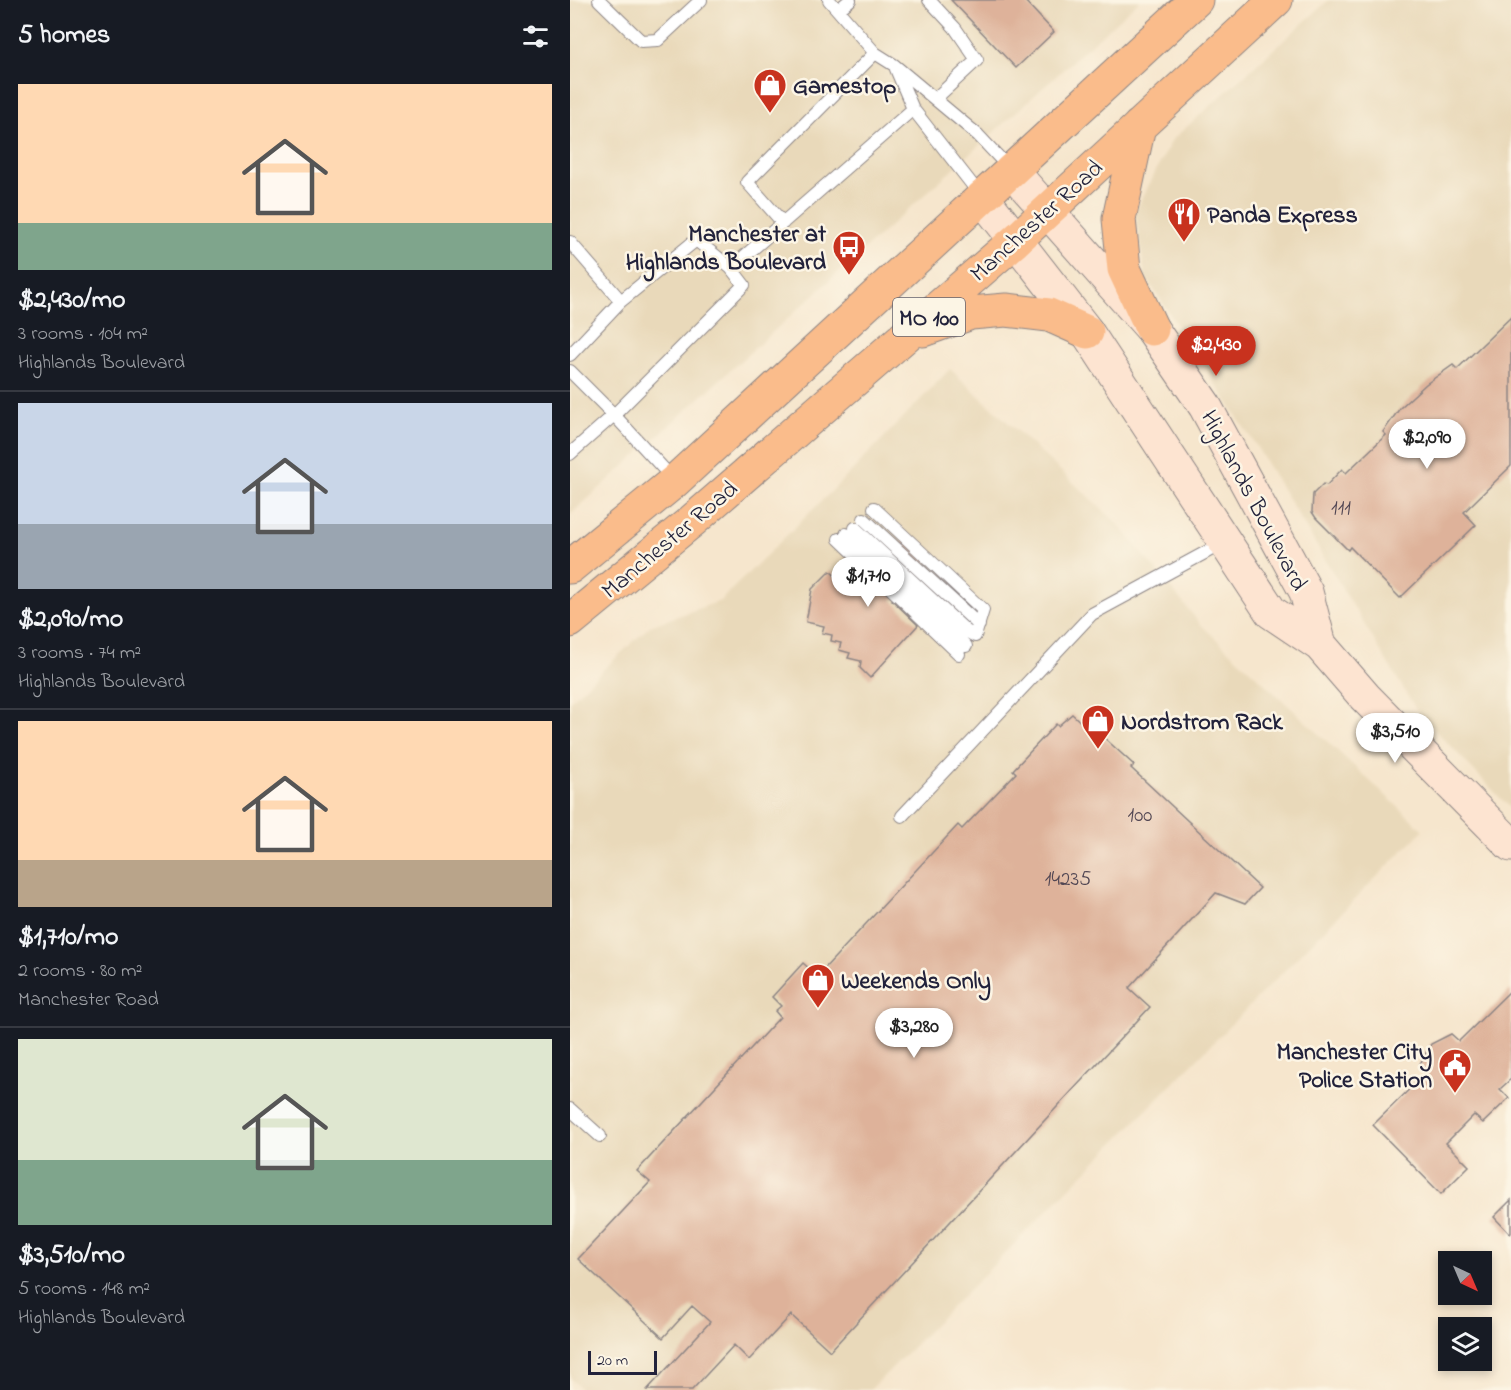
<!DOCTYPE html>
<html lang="en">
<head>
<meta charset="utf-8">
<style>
	:root { --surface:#171b24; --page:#20242c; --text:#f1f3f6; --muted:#9ea1a6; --line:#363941; --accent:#c8321e }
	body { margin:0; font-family:"Indie Flower",sans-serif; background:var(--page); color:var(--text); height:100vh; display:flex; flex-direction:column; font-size:22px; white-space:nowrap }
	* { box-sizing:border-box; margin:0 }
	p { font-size:20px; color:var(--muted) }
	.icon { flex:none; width:33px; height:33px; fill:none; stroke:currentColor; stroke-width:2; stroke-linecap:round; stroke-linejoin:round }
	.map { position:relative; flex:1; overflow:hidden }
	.drawer { display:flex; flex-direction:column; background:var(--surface); width:570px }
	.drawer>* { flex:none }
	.needle { width:39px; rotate:136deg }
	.tools { position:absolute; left:868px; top:1251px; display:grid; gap:12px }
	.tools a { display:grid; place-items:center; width:54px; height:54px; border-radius:0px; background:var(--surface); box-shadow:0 3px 9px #0003; font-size:30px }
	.scale { position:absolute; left:18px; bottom:15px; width:69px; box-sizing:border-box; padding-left:6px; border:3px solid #22223b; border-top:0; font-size:16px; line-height:21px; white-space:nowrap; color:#22223b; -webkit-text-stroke:4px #fcf5e5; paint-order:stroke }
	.price { position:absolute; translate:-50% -51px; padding:0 14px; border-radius:21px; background:#fff; color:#222; font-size:20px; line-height:39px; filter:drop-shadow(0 2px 3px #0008) }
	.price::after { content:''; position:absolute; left:50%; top:36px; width:18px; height:14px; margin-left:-9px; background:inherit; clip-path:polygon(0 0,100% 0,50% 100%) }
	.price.active { background:var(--accent); color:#fff }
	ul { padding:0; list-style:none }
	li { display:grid; align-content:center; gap:12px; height:318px; padding:0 18px }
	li+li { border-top:2px solid var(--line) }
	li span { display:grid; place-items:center; height:186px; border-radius:0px; color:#555 }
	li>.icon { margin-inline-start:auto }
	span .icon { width:108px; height:108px; fill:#fffc; stroke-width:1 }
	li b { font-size:26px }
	h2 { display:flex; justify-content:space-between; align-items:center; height:72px; padding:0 18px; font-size:26px }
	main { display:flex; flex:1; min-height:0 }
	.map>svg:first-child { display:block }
	.built { fill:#e9d9ba }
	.building { fill:#deb29a }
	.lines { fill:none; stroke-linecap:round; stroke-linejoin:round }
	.lane-casing { stroke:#8c8484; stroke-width:14 }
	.secondary-casing { stroke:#8c8484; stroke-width:35 }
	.primary-casing { stroke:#8c8484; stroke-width:35 }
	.lane { stroke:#fff; stroke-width:12 }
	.secondary { stroke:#fde4d1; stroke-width:33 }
	.primary { stroke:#fabc8b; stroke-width:33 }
	.labels { text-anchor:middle; stroke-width:5; stroke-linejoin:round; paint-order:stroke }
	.number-label { font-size:21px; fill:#514653 }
	.shield { fill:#fcf5e5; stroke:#63616e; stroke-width:1.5 }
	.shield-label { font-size:22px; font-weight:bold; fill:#22223b }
	.poi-label { font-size:24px; font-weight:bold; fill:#22223b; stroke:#fcf5e5; text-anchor:start }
	.street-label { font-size:24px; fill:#22223b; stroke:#fcf5e5 }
</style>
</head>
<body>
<main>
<section class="drawer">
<h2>5 homes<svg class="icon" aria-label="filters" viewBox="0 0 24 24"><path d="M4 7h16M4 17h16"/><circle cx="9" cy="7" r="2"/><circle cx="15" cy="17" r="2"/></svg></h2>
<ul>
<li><span style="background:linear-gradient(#ffd9b3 75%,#7fa58c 0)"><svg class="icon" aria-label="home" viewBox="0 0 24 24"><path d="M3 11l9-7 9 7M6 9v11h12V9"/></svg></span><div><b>$2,430/mo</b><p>3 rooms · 104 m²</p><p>Highlands Boulevard</p></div></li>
<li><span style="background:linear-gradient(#c9d6e8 65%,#9aa5b1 0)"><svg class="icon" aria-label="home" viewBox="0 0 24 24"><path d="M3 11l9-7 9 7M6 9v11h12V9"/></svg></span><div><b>$2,090/mo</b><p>3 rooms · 74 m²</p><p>Highlands Boulevard</p></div></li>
<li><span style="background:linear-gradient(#ffd9b3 75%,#b9a48a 0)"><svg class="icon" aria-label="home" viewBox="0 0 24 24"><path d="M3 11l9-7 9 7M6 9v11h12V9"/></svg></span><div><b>$1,710/mo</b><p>2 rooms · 80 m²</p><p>Manchester Road</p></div></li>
<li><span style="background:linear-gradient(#dfe7d0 65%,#7fa58c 0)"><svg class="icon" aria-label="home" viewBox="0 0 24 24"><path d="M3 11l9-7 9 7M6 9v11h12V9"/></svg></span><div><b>$3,510/mo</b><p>5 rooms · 148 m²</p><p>Highlands Boulevard</p></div></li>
</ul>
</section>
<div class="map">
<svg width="941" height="1390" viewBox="0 0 941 1390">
	<rect width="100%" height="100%" fill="#fcf5e5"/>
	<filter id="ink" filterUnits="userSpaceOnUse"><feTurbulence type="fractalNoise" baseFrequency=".0167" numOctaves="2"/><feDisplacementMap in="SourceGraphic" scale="12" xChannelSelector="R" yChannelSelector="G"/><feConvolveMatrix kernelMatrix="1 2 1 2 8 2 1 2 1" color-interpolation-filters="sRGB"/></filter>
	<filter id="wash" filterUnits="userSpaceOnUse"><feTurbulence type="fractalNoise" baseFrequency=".008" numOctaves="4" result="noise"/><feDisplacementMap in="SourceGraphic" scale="24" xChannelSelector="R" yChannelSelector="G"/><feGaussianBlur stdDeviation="1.35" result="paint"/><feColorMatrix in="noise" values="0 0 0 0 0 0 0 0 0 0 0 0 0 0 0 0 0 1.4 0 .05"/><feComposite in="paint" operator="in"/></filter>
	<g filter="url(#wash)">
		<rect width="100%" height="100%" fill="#f6e6cd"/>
		<path class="built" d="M0,0H570L0,515Z
			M759,0H941V809L847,711L685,444L575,276L565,212L602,140Z
			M380,369L548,524L632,626L853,830L300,1390H12L0,1378V701L80,626L150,601L274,479Z"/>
		<g id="blocks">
			<path class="building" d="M381,0H454L484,32L446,68Z
				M941,317V466L894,512L906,525L830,598L780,547L778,550L746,518L742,512L743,494L753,484L757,485L772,469L776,473L816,435L813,432L830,408L856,384L883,365L887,369Z
				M338,536L361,558L322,600L348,625L300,678L290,668L291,661L278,658L280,653L269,650L271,643L261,641L262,635L252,633L254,626L236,622L242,589L260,571L273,583L283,571L295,582Z
				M502,714L515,726L518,723L564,765L561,768L690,888L675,904L646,893L559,988L580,1007L260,1351L221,1315L179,1360L164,1345L122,1390H77L140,1322L122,1306L93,1338L8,1259L80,1182L67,1171L210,1017L205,1011L211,1006L202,997L233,963L242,971L248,966L253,970L388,825L392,829L446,773L443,770L486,724L488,726Z
				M941,990V1079L930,1089L939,1098L913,1123L904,1115L876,1143L899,1166L871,1194L803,1125L857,1072L850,1064L861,1044L881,1034L889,1041Z
				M941,1200V1233L940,1234L924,1217Z"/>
		</g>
	</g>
	<g filter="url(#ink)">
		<use href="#blocks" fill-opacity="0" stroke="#8c8484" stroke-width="1.5"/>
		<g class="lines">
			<g class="lane-casing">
				<path id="lane" d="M29,0L71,41L88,40L131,0
					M259,0L305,53L324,65L408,135L440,169
					M359,0L385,28L407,60L365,99
					M268,10L280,0
					M326,69L343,109L411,196
					M213,223L177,182L305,53
					M0,242L51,301L126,240L161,268
					M0,355L51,301
					M0,371L44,415L0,454
					M104,480L44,415L174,285L161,268L343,109
					M294,519L409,625
					M285,528L396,631L405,636L413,610L304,508
					M276,534L396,646
					M269,539L389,654
					M332,816L522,614L655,542
					M0,1109L30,1136"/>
			</g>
			<g class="secondary-casing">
				<path id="secondary" d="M441,170L582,329L635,406L736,592L750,645
					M412,197L517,332L701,612L750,645L795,697L941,845"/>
			</g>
			<g class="primary-casing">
				<path id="primary" d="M569,126L549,219L554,269L582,329
					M353,330L401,313L436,310L479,315L517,332
					M0,567L105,481L626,0
					M0,621L122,521L445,241L706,0"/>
			</g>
			<use href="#lane" class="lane"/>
			<use href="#secondary" class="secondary"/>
			<use href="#primary" class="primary"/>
		</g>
	</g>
	<defs>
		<g id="shop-pin" transform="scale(1.725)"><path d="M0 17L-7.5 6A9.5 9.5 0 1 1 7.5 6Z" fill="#c8321e" stroke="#fcf5e5"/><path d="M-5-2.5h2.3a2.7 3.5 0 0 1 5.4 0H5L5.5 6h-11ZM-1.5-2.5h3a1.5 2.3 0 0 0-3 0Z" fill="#fff"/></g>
		<g id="restaurant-pin" transform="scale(1.725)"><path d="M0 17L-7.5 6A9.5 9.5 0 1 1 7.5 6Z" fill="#c8321e" stroke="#fcf5e5"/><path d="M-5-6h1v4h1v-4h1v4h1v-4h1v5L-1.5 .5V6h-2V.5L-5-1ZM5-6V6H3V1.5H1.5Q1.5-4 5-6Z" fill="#fff"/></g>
		<g id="bus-pin" transform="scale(1.725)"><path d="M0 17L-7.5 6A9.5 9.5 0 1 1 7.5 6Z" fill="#c8321e" stroke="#fcf5e5"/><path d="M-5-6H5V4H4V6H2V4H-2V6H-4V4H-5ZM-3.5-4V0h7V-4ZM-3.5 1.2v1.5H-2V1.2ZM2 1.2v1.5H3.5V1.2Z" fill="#fff"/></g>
		<g id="civic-pin" transform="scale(1.725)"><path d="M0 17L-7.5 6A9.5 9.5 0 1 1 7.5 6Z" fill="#c8321e" stroke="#fcf5e5"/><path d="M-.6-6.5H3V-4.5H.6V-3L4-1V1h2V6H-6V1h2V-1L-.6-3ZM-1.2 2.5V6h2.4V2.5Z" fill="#fff"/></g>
	</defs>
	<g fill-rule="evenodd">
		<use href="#shop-pin" x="200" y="85"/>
		<use href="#restaurant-pin" x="614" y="214"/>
		<use href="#bus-pin" x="279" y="247"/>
		<use href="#shop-pin" x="528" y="721"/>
		<use href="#shop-pin" x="248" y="980"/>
		<use href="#civic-pin" x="885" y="1065"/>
	</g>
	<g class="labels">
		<g class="number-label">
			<text x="771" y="514">111</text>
			<text x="570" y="821">100</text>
			<text x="498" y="885">14235</text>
		</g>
		<rect class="shield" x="323" y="298" width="72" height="38" rx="4.5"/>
		<g class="shield-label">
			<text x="359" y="325">MO 100</text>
		</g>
		<g class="poi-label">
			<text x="223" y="93">Gamestop</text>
			<text x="637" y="222">Panda Express</text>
			<text x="256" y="241" text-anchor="end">Manchester at<tspan x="256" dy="28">Highlands Boulevard</tspan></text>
			<text x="551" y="729">Nordstrom Rack</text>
			<text x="271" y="988">Weekends Only</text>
			<text x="862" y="1059" text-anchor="end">Manchester City<tspan x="862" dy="28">Police Station</tspan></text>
		</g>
		<g class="street-label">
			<text transform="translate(466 220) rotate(-42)" y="8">Manchester Road</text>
			<text transform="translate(685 500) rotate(62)" y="8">Highlands Boulevard</text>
			<text transform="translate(99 539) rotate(-40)" y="8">Manchester Road</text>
		</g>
	</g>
</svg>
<div class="tools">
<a><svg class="needle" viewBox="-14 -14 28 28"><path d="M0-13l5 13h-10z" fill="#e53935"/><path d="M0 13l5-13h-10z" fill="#9ea1a6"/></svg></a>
<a><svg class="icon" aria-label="layers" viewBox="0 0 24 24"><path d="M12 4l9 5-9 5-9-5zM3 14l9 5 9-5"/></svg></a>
</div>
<div class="scale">20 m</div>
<b class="price active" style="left:646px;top:377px">$2,430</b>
<b class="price" style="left:857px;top:470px">$2,090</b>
<b class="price" style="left:298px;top:608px">$1,710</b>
<b class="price" style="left:825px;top:764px">$3,510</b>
<b class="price" style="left:344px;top:1059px">$3,280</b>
</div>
</main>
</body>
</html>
